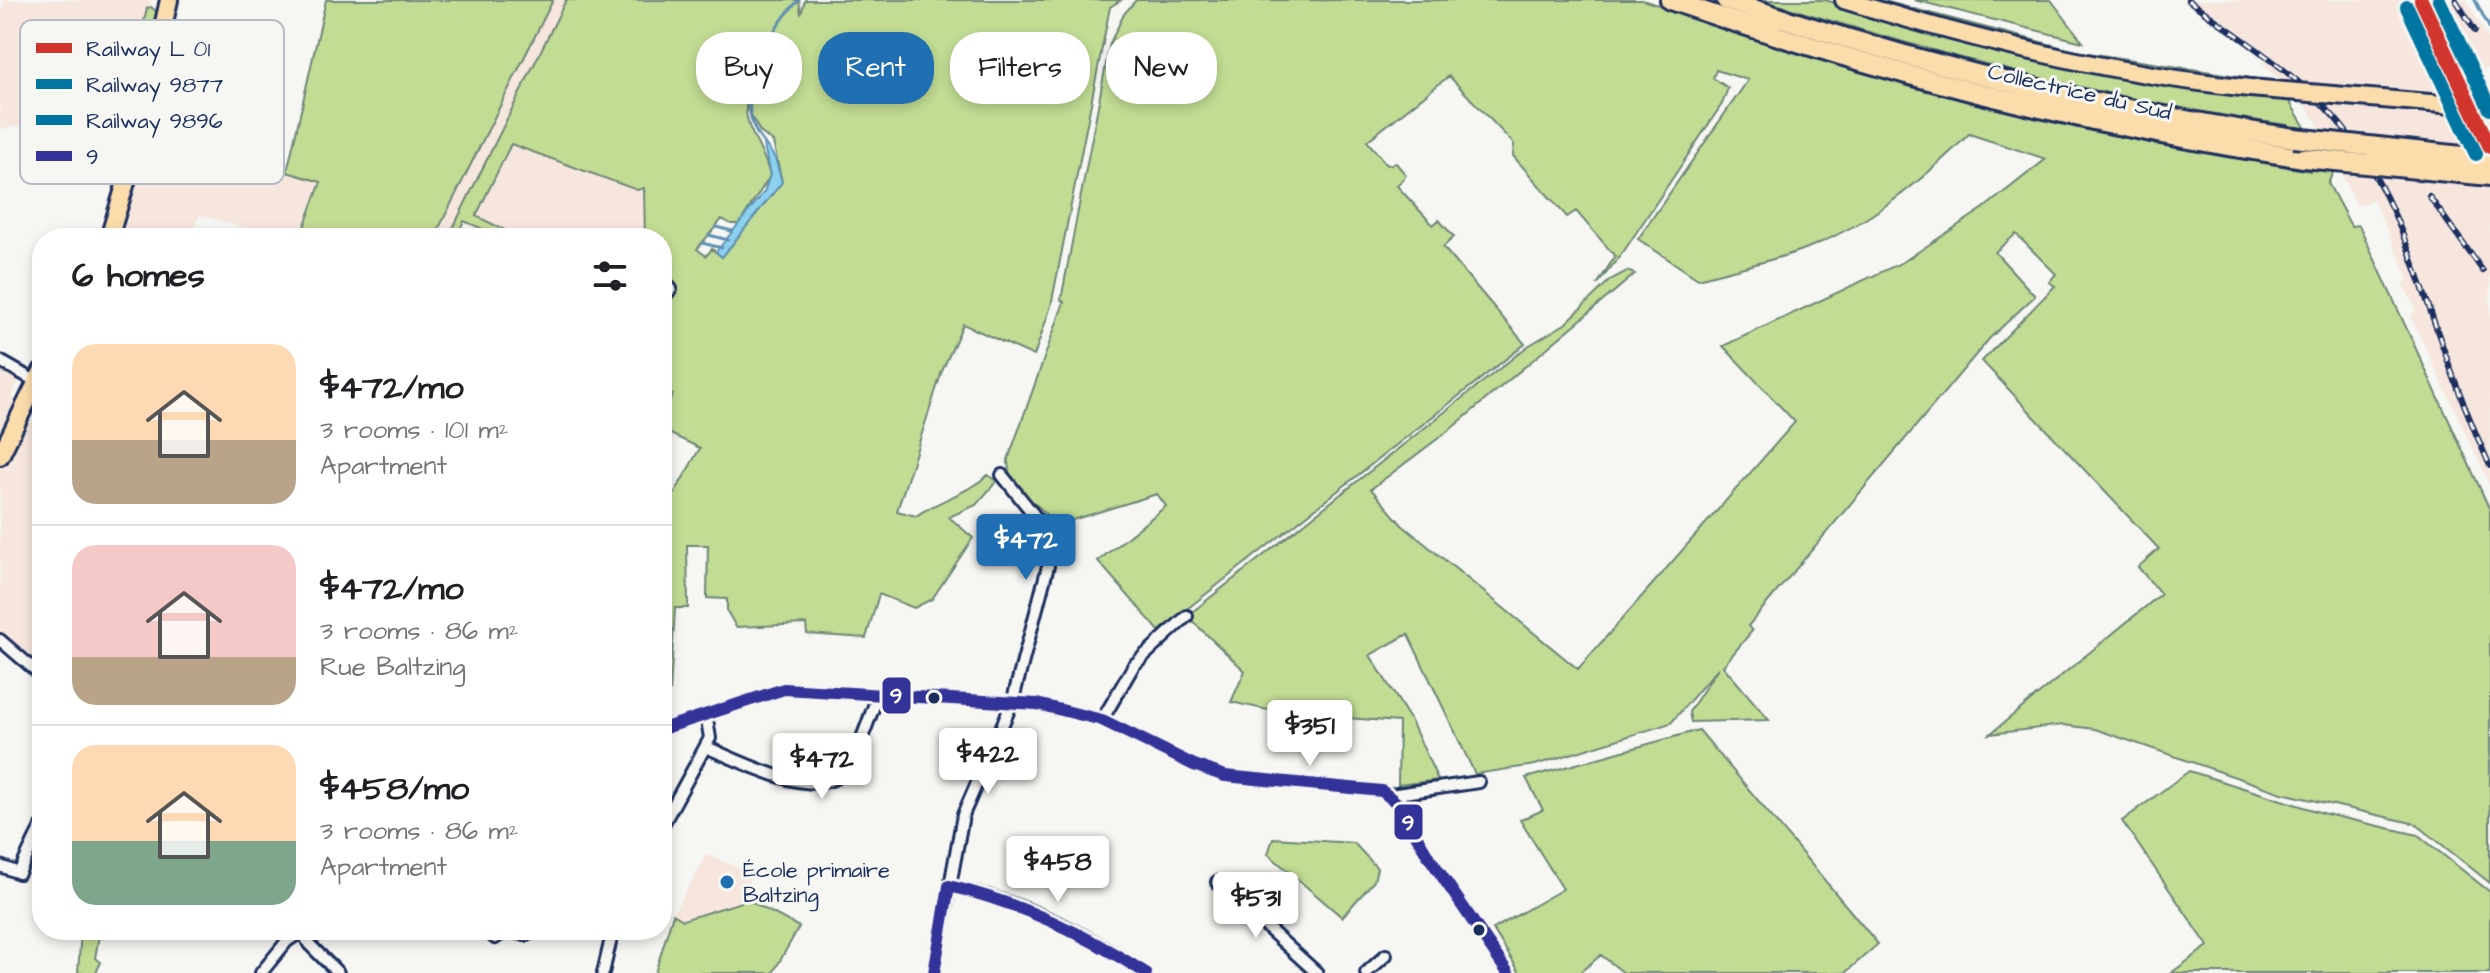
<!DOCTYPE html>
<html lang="en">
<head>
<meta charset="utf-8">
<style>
	:root { --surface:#fff; --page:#f6f6f6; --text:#202124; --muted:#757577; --line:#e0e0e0; --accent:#1f6fb2 }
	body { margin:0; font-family:"Architects Daughter",sans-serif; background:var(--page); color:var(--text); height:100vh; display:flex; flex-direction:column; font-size:30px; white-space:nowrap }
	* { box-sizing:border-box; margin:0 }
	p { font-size:26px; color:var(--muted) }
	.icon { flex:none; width:44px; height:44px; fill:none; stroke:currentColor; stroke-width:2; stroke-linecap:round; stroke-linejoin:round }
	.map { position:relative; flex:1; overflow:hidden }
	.details { position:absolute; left:32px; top:228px; width:640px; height:712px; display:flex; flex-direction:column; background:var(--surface); border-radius:32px; box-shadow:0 4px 12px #0003 }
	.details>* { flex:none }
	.banner { position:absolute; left:696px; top:32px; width:760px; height:72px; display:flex; gap:16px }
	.price { position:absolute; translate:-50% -68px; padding:0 18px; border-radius:8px; background:#fff; color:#222; font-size:26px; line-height:52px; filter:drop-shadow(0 2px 4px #0008) }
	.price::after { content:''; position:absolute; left:50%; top:48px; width:24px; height:18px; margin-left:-12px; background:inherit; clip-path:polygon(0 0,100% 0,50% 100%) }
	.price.on { background:var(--accent); color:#fff }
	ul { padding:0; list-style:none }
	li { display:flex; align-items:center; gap:24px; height:200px; padding:0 40px }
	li+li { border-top:2px solid var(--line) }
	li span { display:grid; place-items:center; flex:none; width:224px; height:160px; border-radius:24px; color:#555 }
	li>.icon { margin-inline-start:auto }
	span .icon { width:96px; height:96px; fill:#fffc; stroke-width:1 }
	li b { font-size:34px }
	h2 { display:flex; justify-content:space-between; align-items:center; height:96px; padding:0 40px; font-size:34px }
	.chip { padding:0 28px; border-radius:32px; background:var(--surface); box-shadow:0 4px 12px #0003; font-size:28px; line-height:72px }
	.chip.on { background:var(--accent); color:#fff }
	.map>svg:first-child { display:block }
	.built { fill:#f6e6dd }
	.green { fill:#c2dc93; stroke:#6e8678; stroke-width:2; fill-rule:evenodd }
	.water { fill:#8dd1ee; stroke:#5f90b4; stroke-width:2 }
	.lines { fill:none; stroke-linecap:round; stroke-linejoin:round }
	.stream { stroke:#5f90b4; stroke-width:3 }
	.minor-casing { stroke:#1b2f5e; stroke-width:16 }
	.primary-casing { stroke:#1b2f5e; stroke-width:22 }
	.motorway-casing { stroke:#1b2f5e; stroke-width:24 }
	.minor { stroke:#f6f6f2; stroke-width:10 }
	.primary { stroke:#fbddab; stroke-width:16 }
	.motorway { stroke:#fbddab; stroke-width:18 }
	.rail-casing { stroke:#1b2f5e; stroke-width:6 }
	.rail { stroke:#f6f6f2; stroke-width:3; stroke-dasharray:9; stroke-linecap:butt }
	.primary-bridge-casing { stroke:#1b2f5e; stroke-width:22; stroke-linecap:butt }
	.motorway-bridge-casing { stroke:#1b2f5e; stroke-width:24; stroke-linecap:butt }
	.primary-bridge { stroke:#fbddab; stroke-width:16 }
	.motorway-bridge { stroke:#fbddab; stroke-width:18 }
	.bus-1-casing { stroke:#f6f6f2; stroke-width:18 }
	.bus-1 { stroke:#339; stroke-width:12 }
	.rail-1-casing { stroke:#f6f6f2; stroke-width:20 }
	.rail-2-casing { stroke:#f6f6f2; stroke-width:20 }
	.rail-3-casing { stroke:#f6f6f2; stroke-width:20 }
	.rail-1 { stroke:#d1342d; stroke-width:14 }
	.rail-2 { stroke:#0075a1; stroke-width:14 }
	.rail-3 { stroke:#0075a1; stroke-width:14 }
	.bus-dot { fill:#1b2f5e; stroke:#f6f6f2; stroke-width:3 }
	.poi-dot { fill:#1f6fb2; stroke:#f6f6f2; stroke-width:3 }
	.labels { text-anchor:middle; stroke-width:6; stroke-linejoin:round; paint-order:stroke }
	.street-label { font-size:22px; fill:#1b2f5e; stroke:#f6f6f2 }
	.poi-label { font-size:22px; fill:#1b2f5e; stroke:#f6f6f2; text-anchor:start }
	.key { fill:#f6f6f2; stroke:#b4bac6; stroke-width:2 }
	.key-label { font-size:22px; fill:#1b2f5e }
	.line-badge { stroke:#f6f6f2; stroke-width:3 }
	.badge-label { font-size:22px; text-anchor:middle; font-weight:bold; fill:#fff }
</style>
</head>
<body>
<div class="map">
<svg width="2490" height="973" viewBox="0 0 2490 973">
	<rect width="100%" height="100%" fill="#f6f6f2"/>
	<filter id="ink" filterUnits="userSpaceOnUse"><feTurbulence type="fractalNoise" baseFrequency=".0125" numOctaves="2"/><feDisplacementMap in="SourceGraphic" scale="16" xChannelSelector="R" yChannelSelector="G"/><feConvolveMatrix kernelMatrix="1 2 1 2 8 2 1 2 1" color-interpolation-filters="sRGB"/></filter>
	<g filter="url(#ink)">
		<path class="built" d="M4,0H151L124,112L0,129V15Z
			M553,0H566L463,210L448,238H434Z
			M2182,0H2467L2490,42V67L2471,76L2490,117V485L2411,317L2416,310L2403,283L2409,279L2373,199L2357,206L2317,123L2303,102L2261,62L2269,61Z
			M140,129L321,182L300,238H280L200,215L188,238H121L130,211L127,205Z
			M511,144L637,190L644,187L645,238H521L475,216Z
			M0,352L26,367L12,395L19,416L31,423L42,402V672L0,640Z
			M707,854L752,874L739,903L683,920L678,918L673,914Z"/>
		<path class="green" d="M326,0H553L434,238H300L321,182L287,172Z
			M566,0H799L801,14L805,0H1121L1110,7L1051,306L1034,356L963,324L942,371L897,511L916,516C940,499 965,495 988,475L997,481L976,505L949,517L973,538L932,599L914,608L879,594L866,638L807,634L806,624L736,627L727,611V599L707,598L708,545H687L688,608H675L670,692L665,672H662V488L674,494L700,448L662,430V411L673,395L662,389V306L673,294V283L662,274V238H645L644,188L637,190L511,144L476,216L521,238H504L464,221L455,238H448ZM746,105L760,132L773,142L782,182L722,257L712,249L706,256L697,249L722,219L731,224H739L770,176C765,150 744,130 746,105Z
			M1136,0H1642L1981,105L2146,142L2310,171L2288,125C2109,101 1936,54 1763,0H1825L2019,56L2112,76L2289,101L2333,173L2328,183L2351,226L2359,225L2490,510V883L2416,824L2282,793L2095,729L2063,725L1990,734L2161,594L2138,567L2159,549L1982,361L2055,286L2049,282L2056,274L2016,234L1995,252L2035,296L1989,339L1748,626L1752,631L1723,666L1769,720L1691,722L1689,712L1718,668L1671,723L1535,765L1475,774L1408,634L1370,655L1411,721L1438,780L1398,785L1399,722L1282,713L1231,702L1245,671L1187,616L1528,346L1565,324L1610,280L1627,271L1635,274L1452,428L1371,489L1402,525L1578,669L1795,422L1723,346L1903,262L1984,208L2046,159L1969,134C1921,182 1869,225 1805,249C1770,262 1733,269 1698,279L1638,239L1748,80L1716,70L1713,78L1728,88L1722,104L1624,251L1597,285L1615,256L1576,211L1567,217L1513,156L1514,144L1449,76L1367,141L1387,165L1396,163L1406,175L1397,186L1433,225L1439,220L1454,237L1443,247L1525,344L1159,631L1098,561L1166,506L1157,494L1053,526C1041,496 1008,500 1008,460L1064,302L1061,300L1110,43L1124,14Z
			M1867,0H1880L2075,51L2251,78V81L2135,66L1999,38Z
			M1914,0H2051L2083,42Z
			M151,7L156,11L157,24L151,26L155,34L132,119L124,112L147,8Z
			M1699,730L1878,944L1845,973H1624L1601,955L1579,973H1520L1493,929L1563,889L1520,820L1543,810L1526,778Z
			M2189,771L2326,814L2418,835L2490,892V973H2171L2208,946L2122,821Z
			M1273,838L1354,843L1377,868L1374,881L1342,917L1268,854Z
			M748,900L799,927L773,973H655L673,914L683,920Z
			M81,930H100L95,958L101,962L96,973H78Z"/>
		<path class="water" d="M763,141L775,158L782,182L722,257L716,252L764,192L770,175Z"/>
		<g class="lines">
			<path class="stream" d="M2475,0L2490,29
				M763,142C729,101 767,32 799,0
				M716,227L732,231
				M709,235L728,240
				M702,243L722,248"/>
			<g class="minor-casing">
				<path id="minor" d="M662,277L671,289L662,299
					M0,361L37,382
					M0,640L42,676
					M1102,720L1134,665L1187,616
					M662,729L784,689L1037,704L1102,720L1194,765L1225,776L1382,791L1398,804L1427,854L1508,973
					M706,747C738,760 819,804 845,770C860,751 868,719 878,696
					M1390,795L1479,782
					M662,826L710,738L706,714
					M0,866L19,873L42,825
					M1217,882L1317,973
					M949,886C1021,900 1085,933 1146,973
					M302,930L309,944L338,973
					M486,930L495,938L507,930
					M507,931L526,935L537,930
					M261,973L287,941L302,931
					M603,973L613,930
					M934,973L963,815L1012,703L1048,566L1046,530L1002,475
					M1366,973L1386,955"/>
			</g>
			<g class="primary-casing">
				<path id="primary" d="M1844,0C1978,41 2111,74 2250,88
					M109,238L135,153L169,0
					M0,456L42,371"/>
			</g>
			<g class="motorway-casing">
				<path id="motorway" d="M1670,0C1876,72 2088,127 2304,158
					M1726,0C1911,62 2101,110 2294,138"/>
			</g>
			<use href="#minor" class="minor"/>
			<use href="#primary" class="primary"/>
			<use href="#motorway" class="motorway"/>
			<g class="rail-casing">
				<path id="rail" d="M2188,0C2238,37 2293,70 2335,118C2390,182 2412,258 2439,336C2454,380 2471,424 2490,466
					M2456,0L2475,31
					M2429,196L2483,271"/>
			</g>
			<use href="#rail" class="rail"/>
			<g class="primary-bridge-casing">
				<path id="primary-bridge" d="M2250,88L2490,108"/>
			</g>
			<g class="motorway-bridge-casing">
				<path id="motorway-bridge" d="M2294,138L2490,159
					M2304,158L2490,176"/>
			</g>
			<use href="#primary-bridge" class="primary-bridge"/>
			<use href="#motorway-bridge" class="motorway-bridge"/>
			<g class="bus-1-casing">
				<path id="bus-1" d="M662,729L784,689L1037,704L1102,720L1194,765L1225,776L1382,791L1398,804L1427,854L1508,973
					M934,973L949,886C1021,903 1084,934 1146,973"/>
			</g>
			<use href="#bus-1" class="bus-1"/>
			<g class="rail-1-casing">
				<path id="rail-1" d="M2421,0L2490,147"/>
			</g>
			<g class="rail-2-casing">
				<path id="rail-2" d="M2407,7L2476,154"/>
			</g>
			<g class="rail-3-casing">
				<path id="rail-3" d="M2439,0L2490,109"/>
			</g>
			<use href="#rail-1" class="rail-1"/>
			<use href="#rail-2" class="rail-2"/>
			<use href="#rail-3" class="rail-3"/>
		</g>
	</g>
	<g class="bus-dot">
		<circle cx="934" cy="698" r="7"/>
		<circle cx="1479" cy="930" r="7"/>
	</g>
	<circle class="poi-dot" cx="727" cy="882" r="8"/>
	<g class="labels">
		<g class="street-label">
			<text transform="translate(2080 91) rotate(13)" y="8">Collectrice du Sud</text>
		</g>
		<g class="poi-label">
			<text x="743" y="877">École primaire<tspan x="743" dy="25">Baltzing</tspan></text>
		</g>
	</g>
	<rect x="20" y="20" width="264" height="164" rx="12" class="key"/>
	<rect x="36" y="43" width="36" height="10" fill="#d1342d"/>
	<rect x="36" y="79" width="36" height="10" fill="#0075a1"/>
	<rect x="36" y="115" width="36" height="10" fill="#0075a1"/>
	<rect x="36" y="151" width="36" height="10" fill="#339"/>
	<g class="key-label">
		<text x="86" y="56">Railway L 01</text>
		<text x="86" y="92">Railway 9877</text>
		<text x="86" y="128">Railway 9896</text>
		<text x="86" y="164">9</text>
	</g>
	<g class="line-badge">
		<rect x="881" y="676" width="31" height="39" rx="8" fill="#339"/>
		<rect x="1393" y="803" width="31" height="38" rx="8" fill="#339"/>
	</g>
	<g class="badge-label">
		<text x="896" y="703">9</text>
		<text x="1408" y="830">9</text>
	</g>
</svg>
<b class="price on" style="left:1026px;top:582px">$472</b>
<b class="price" style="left:1310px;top:768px">$351</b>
<b class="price" style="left:988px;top:796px">$422</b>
<b class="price" style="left:822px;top:801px">$472</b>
<b class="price" style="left:1058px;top:904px">$458</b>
<b class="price" style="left:1256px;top:940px">$531</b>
<div class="banner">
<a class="chip">Buy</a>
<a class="chip on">Rent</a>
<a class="chip">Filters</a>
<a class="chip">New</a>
</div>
<section class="details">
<h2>6 homes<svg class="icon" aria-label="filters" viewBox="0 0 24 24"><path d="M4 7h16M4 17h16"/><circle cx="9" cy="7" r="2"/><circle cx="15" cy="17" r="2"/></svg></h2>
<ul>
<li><span style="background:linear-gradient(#ffd9b3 60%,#b9a48a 0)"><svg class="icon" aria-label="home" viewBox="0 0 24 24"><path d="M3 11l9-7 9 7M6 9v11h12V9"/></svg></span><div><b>$472/mo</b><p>3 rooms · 101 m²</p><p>Apartment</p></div></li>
<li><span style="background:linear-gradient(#f6c9c9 70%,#b9a48a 0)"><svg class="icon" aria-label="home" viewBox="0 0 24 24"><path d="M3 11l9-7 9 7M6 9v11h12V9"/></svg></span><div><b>$472/mo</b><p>3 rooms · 86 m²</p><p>Rue Baltzing</p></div></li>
<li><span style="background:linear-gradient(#ffd9b3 60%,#7fa58c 0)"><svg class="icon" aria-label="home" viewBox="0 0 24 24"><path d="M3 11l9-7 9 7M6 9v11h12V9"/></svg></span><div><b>$458/mo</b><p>3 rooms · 86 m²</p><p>Apartment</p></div></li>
</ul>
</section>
</div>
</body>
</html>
